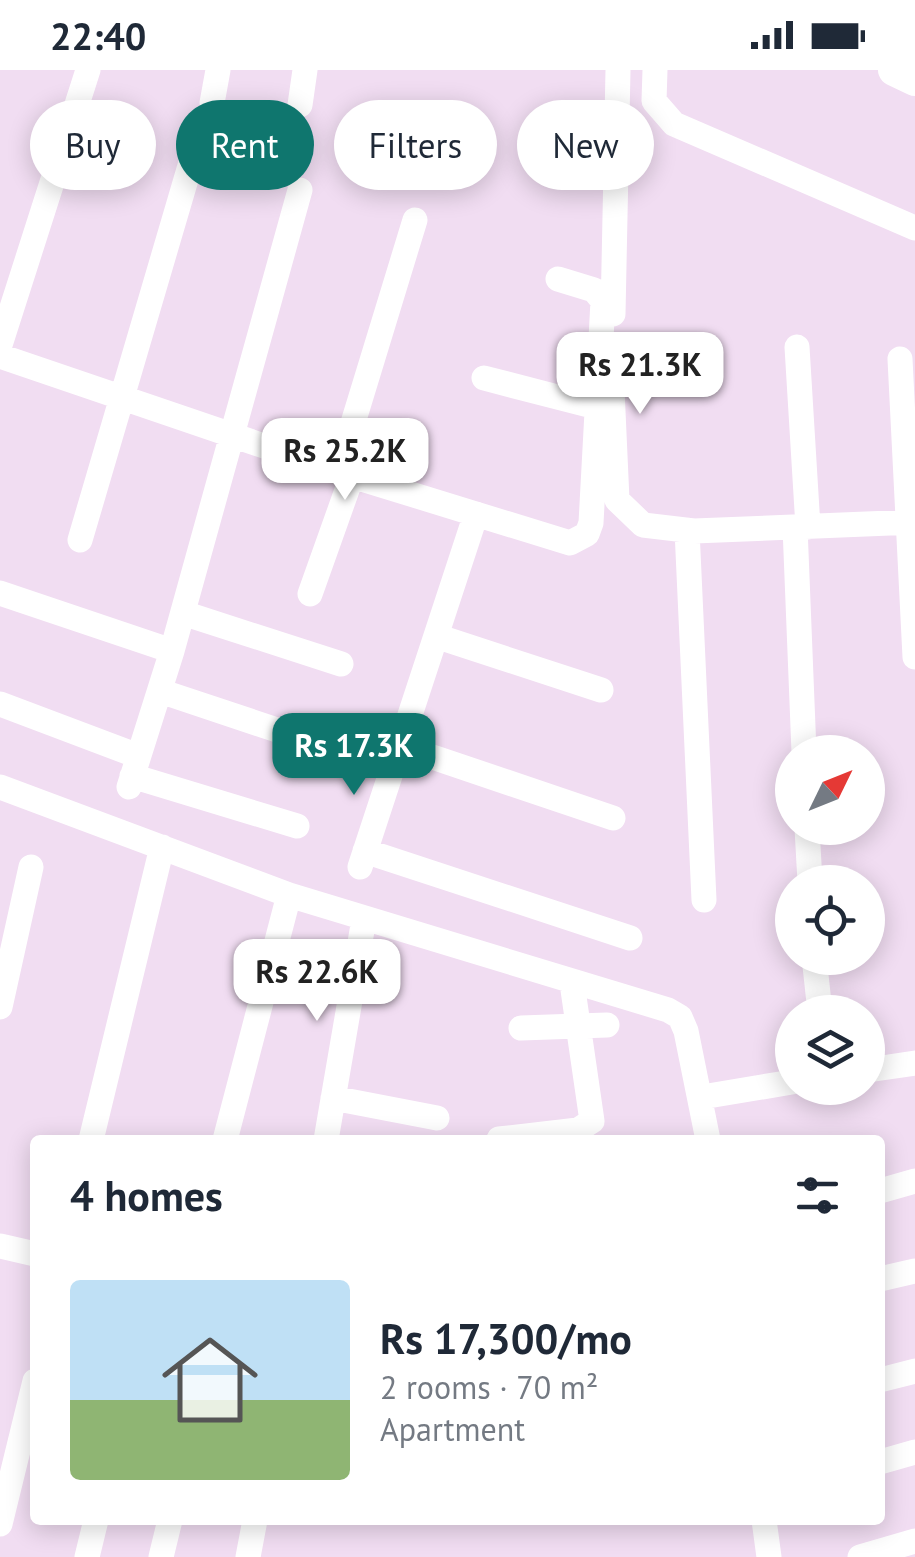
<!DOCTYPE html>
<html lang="en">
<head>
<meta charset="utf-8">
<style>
	:root { --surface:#fff; --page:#f2f2f3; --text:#1f2937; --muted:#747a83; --line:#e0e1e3; --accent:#0f766e }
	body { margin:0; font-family:"PT Sans",sans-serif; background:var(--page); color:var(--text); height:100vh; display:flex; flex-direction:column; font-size:38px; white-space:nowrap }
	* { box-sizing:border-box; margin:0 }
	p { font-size:32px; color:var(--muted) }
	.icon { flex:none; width:55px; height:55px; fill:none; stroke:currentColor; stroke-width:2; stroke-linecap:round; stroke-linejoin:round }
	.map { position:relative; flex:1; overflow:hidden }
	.details { position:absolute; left:30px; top:1065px; width:855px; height:390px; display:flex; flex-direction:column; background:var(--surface); border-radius:10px; box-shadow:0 5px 25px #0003 }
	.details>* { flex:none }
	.top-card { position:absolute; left:30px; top:30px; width:855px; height:90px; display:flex; gap:20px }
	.needle { width:65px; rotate:47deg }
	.tools { position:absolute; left:775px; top:665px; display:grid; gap:20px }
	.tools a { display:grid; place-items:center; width:110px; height:110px; border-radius:50%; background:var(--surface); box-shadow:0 5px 25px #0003; font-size:50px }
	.price { position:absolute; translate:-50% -85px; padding:0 22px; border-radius:20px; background:#fff; color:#222; font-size:32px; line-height:65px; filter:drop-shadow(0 2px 5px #0008) }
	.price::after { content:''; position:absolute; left:50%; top:60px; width:30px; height:22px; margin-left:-15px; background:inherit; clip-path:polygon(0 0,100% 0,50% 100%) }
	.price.active { background:var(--accent); color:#fff }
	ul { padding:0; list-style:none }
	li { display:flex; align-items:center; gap:30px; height:250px; padding:0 40px }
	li+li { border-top:2px solid var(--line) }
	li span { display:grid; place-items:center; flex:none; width:280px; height:200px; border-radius:10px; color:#555 }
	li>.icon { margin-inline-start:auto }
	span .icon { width:120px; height:120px; fill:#fffc; stroke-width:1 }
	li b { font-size:42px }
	h2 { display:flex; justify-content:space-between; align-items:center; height:120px; padding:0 40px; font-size:42px }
	.pill { padding:0 35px; border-radius:45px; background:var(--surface); box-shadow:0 5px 25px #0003; font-size:35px; line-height:90px }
	.pill.active { background:var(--accent); color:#fff }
	.status { display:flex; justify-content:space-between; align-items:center; height:70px; padding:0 50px; background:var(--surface); direction:ltr }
	.status svg { height:28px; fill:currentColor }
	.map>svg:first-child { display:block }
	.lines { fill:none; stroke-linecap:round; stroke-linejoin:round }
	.minor { stroke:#fff; stroke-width:25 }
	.tertiary { stroke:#fff; stroke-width:32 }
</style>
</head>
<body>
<div class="status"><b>22:40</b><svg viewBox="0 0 49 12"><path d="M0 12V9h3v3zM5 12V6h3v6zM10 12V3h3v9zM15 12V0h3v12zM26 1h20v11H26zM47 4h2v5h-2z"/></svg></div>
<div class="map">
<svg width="915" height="1487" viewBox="0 0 915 1487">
	<rect width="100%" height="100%" fill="#f1ddf2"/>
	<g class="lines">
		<path class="minor" d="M655,0L654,31L674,54L915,158
			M212,33L218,0
			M300,35L305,0
			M613,244L618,0
			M0,275L88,0
			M797,277L808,457
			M0,286L352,406L570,473L587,464L591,453L603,231L594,220L558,209
			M900,289L915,587
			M484,308L596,337
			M612,319L617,430L643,455L694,461L915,452
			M338,402L415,150
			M795,457L804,682
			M687,460L704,830
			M80,470L192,89
			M0,523L172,581
			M310,524L352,406
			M183,543L341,594
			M439,567L601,620
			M160,621L313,672
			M0,634L138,686
			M400,676L613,748
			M132,706L297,756
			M0,717L289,825L668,940L680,947L686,961L708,1070
			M129,717L172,581L300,120
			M807,758L810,812
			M365,781L630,868
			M360,797L476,444
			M815,896L820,942
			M0,937L31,797
			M521,958L607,955
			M868,1000L915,993
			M702,1027L792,1012
			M333,1028L437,1048
			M499,1069L578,1060L592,1051L572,913
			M91,1070L162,777
			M225,1070L289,825
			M326,1070L364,849
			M880,1121L915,1111
			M0,1176L35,1184
			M880,1209L915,1201
			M880,1310L915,1301
			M880,1392L915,1382
			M764,1450L769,1487
			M0,1454L35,1311
			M87,1487L96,1450
			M161,1487L170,1450
			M248,1487L255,1450
			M860,1487L915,1471"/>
		<path class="tertiary" d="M894,0L915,10"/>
	</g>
</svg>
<div class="tools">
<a><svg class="needle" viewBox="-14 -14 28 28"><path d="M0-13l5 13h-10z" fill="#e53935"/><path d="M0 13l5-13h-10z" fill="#747a83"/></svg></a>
<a><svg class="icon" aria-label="locate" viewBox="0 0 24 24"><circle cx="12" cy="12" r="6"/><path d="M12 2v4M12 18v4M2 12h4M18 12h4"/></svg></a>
<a><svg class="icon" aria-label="layers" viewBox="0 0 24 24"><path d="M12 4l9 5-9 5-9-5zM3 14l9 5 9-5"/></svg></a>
</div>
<b class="price" style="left:640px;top:347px">Rs 21.3K</b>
<b class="price" style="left:345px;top:433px">Rs 25.2K</b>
<b class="price active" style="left:354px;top:728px">Rs 17.3K</b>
<b class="price" style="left:317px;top:954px">Rs 22.6K</b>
<div class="top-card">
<a class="pill">Buy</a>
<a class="pill active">Rent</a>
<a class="pill">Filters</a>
<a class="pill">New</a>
</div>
<section class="details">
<h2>4 homes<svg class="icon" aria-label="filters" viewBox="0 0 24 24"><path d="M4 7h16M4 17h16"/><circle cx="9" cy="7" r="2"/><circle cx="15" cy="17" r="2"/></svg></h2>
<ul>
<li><span style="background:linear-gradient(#bfe0f5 60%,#8fb573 0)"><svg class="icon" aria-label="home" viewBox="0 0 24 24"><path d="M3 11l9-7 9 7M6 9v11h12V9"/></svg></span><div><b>Rs 17,300/mo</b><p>2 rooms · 70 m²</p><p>Apartment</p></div></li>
</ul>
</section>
</div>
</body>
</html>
